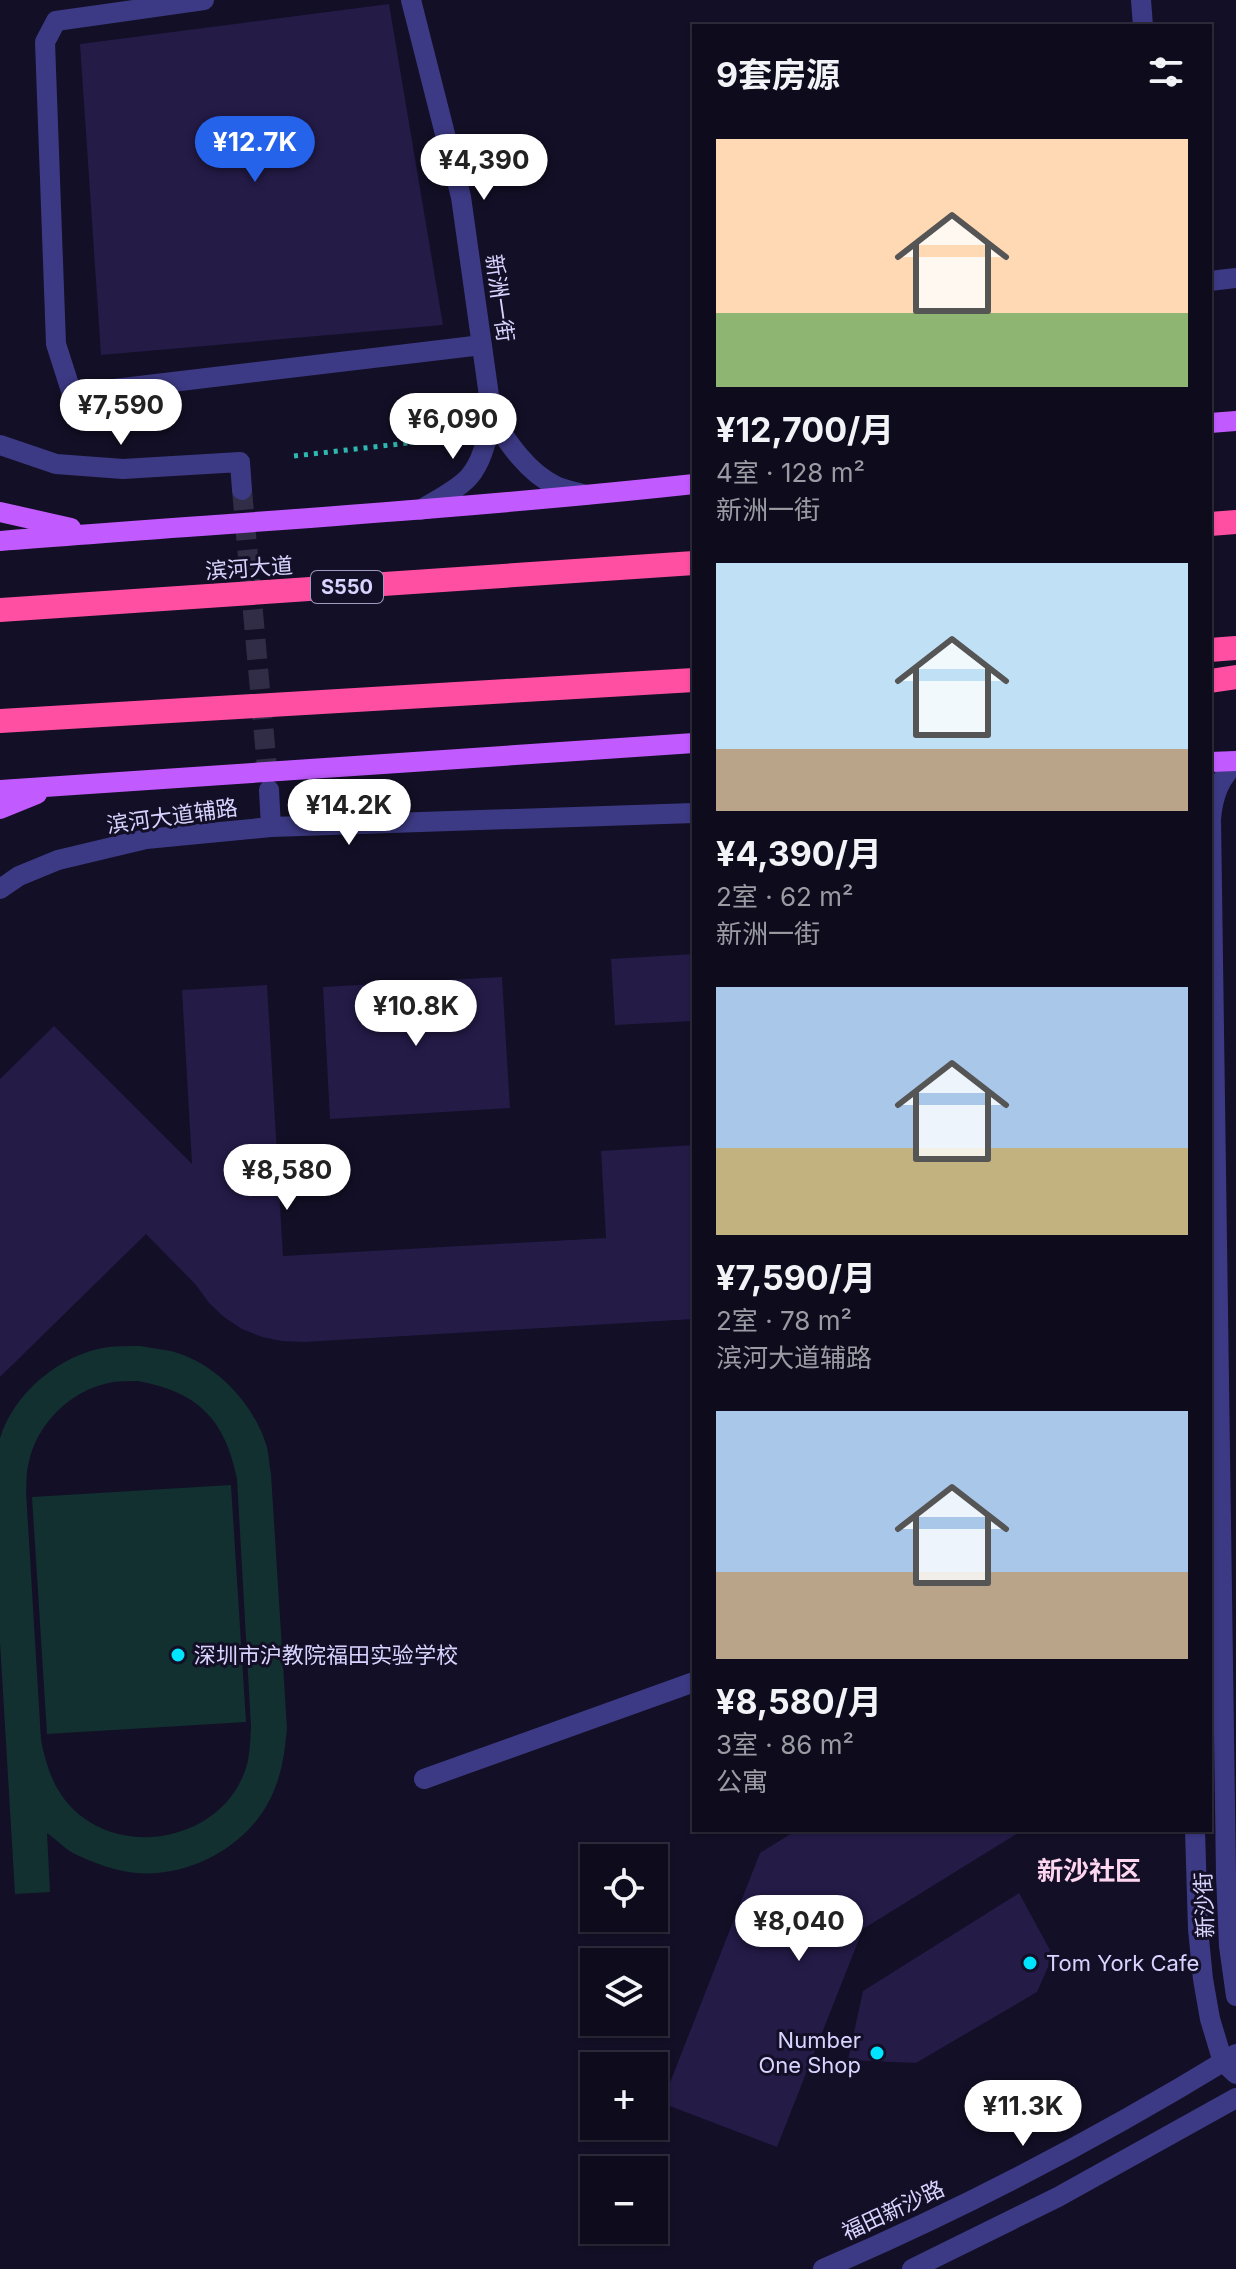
<!DOCTYPE html>
<html lang="zh">
<head>
<meta charset="utf-8">
<style>
	:root { --surface:#0e0b1c; --page:#171425; --text:#f1f3f6; --muted:#9b9ba3; --line:#2e2b3b; --accent:#2563eb }
	body { margin:0; font-family:Inter,"Noto Sans SC",sans-serif; background:var(--page); color:var(--text); height:100vh; display:flex; flex-direction:column; font-size:30px; white-space:nowrap }
	* { box-sizing:border-box; margin:0 }
	p { font-size:26px; color:var(--muted) }
	.icon { flex:none; width:44px; height:44px; fill:none; stroke:currentColor; stroke-width:2; stroke-linecap:round; stroke-linejoin:round }
	.map { position:relative; flex:1; overflow:hidden }
	.details { position:absolute; left:692px; top:24px; width:520px; height:1808px; display:flex; flex-direction:column; background:var(--surface); border-radius:0px; box-shadow:0 2px 6px #0004,0 0 0 2px var(--line) }
	.details>* { flex:none }
	.tools { position:absolute; left:580px; top:1844px; display:grid; gap:16px }
	.tools a { display:grid; place-items:center; width:88px; height:88px; border-radius:0px; background:var(--surface); box-shadow:0 2px 6px #0004,0 0 0 2px var(--line); font-size:40px }
	.price { position:absolute; translate:-50% -68px; padding:0 18px; border-radius:28px; background:#fff; color:#222; font-size:26px; line-height:52px; filter:drop-shadow(0 2px 4px #0008) }
	.price::after { content:''; position:absolute; left:50%; top:48px; width:24px; height:18px; margin-left:-12px; background:inherit; clip-path:polygon(0 0,100% 0,50% 100%) }
	.price.active { background:var(--accent); color:#fff }
	ul { padding:0; list-style:none }
	li { display:grid; align-content:center; gap:16px; height:424px; padding:0 24px }
	li span { display:grid; place-items:center; height:248px; border-radius:0px; color:#555 }
	li>.icon { margin-inline-start:auto }
	span .icon { width:144px; height:144px; fill:#fffc; stroke-width:1 }
	li b { font-size:34px }
	h2 { display:flex; justify-content:space-between; align-items:center; height:96px; padding:0 24px; font-size:34px }
	.map>svg:first-child { display:block }
	.green { fill:#12302f; fill-rule:evenodd }
	.building { fill:#241b47 }
	.lines { fill:none; stroke-linecap:round; stroke-linejoin:round }
	.minor-tunnel { stroke:#312d47; stroke-width:20; stroke-dasharray:20 10; stroke-linecap:butt }
	.path { stroke:#2fb8b0; stroke-width:5; stroke-dasharray:4 6; stroke-linecap:butt }
	.minor { stroke:#3d3a85; stroke-width:20 }
	.major { stroke:#c25bff; stroke-width:20 }
	.highway { stroke:#ff4fa3; stroke-width:24 }
	.poi-dot { fill:#00e5ff; stroke:#130f26; stroke-width:3 }
	.labels { text-anchor:middle; stroke-width:6; stroke-linejoin:round; paint-order:stroke }
	.shield { fill:#130f26; stroke:#9e99be; stroke-width:2 }
	.shield-label { font-size:20px; font-weight:bold; fill:#d9d4ff }
	.street-label { font-size:22px; fill:#d9d4ff; stroke:#130f26 }
	.poi-label { font-size:22px; fill:#d9d4ff; stroke:#130f26; text-anchor:start }
	.quarter-label { font-size:26px; font-weight:bold; fill:#ffd6f0; stroke:#130f26 }
</style>
</head>
<body>
<div class="map">
<svg width="1236" height="2269" viewBox="0 0 1236 2269">
	<rect width="100%" height="100%" fill="#130f26"/>
	<path class="green" d="M140,1346C150,1348 161,1349 171,1351C214,1362 252,1401 266,1444C269,1453 269,1464 271,1474L287,1728C285,1749 283,1768 275,1788C255,1842 193,1878 136,1873C116,1871 96,1864 77,1855C66,1850 57,1840 47,1833L50,1892L15,1894L0,1642V1438C14,1393 60,1354 108,1347C118,1346 129,1346 140,1346ZM138,1381C198,1392 225,1419 237,1479L251,1727C250,1744 250,1760 243,1776C215,1842 120,1858 71,1807C53,1788 46,1765 41,1740L26,1491C27,1483 26,1474 28,1466C35,1425 71,1389 113,1382C121,1381 130,1381 138,1381Z
		M231,1485L246,1722L47,1734L32,1497Z"/>
	<path class="building" d="M389,4L443,325L101,355L80,44Z
		M694,954V1021L615,1025L611,959Z
		M502,977L510,1108L330,1119L323,987Z
		M267,985L283,1256L606,1238L601,1151L694,1145V1319L304,1342L282,1341L262,1337L242,1329L224,1317L209,1303L196,1285L146,1234L0,1377V1079L54,1026L192,1164L182,990Z
		M797,1830H1023L863,1929L777,2147L662,2103L760,1853Z
		M1019,1893L1050,1950L1048,1967L1037,1992L916,2063L848,2060L863,1991Z"/>
	<g class="lines">
		<path class="minor-tunnel" d="M242,490L269,790"/>
		<path class="path" d="M294,456L426,441"/>
		<path class="minor" d="M204,0L56,21L45,42L56,344L72,394L482,345
			M411,0L461,197L492,417C507,442 528,473 556,486C565,490 576,492 586,495
			M1141,0L1143,26
			M1210,281L1236,278
			M0,445L56,464L123,469L240,462L242,490
			M420,510C436,500 456,491 469,477C483,461 487,437 492,417
			M1236,763C1219,779 1213,796 1211,819L1226,1875L1229,1946L1236,1996
			M269,790L271,827
			M0,889L19,876L58,860L146,839L271,827L694,813
			M424,1779L694,1682
			M1195,1830L1198,1929L1203,1979L1210,2019L1223,2062L1236,2074
			M823,2269C965,2208 1104,2135 1236,2054
			M912,2269L1058,2197L1236,2098"/>
		<path class="major" d="M1210,423L1236,421
			M0,512L71,528
			M0,541C231,523 463,509 694,484
			M1210,762L1236,761
			M0,790L694,743
			M0,809L37,794"/>
		<path class="highway" d="M1210,524L1236,522
			M0,610L694,563
			M1210,650L1236,648
			M1210,681L1236,677
			M0,721L694,680"/>
	</g>
	<g class="poi-dot">
		<circle cx="178" cy="1655" r="8"/>
		<circle cx="1030" cy="1963" r="8"/>
		<circle cx="877" cy="2053" r="8"/>
	</g>
	<g class="labels">
		<rect class="shield" x="311" y="571" width="72" height="32" rx="6"/>
		<g class="shield-label">
			<text x="347" y="594">S550</text>
		</g>
		<g class="street-label">
			<text transform="translate(500 298) rotate(82)" y="8">新洲一街</text>
			<text transform="translate(249 568) rotate(-4)" y="8">滨河大道</text>
			<text transform="translate(172 816) rotate(-8)" y="8">滨河大道辅路</text>
			<text transform="translate(1204 1905) rotate(-92)" y="8">新沙街</text>
			<text transform="translate(893 2210) rotate(-25)" y="8">福田新沙路</text>
		</g>
		<g class="poi-label">
			<text x="194" y="1663">深圳市沪教院福田实验学校</text>
			<text x="1046" y="1971">Tom York Cafe</text>
			<text x="861" y="2048" text-anchor="end">Number<tspan x="861" dy="25">One Shop</tspan></text>
		</g>
		<g class="quarter-label">
			<text x="1089" y="1880">新沙社区</text>
		</g>
	</g>
</svg>
<div class="tools">
<a><svg class="icon" aria-label="locate" viewBox="0 0 24 24"><circle cx="12" cy="12" r="6"/><path d="M12 2v4M12 18v4M2 12h4M18 12h4"/></svg></a>
<a><svg class="icon" aria-label="layers" viewBox="0 0 24 24"><path d="M12 4l9 5-9 5-9-5zM3 14l9 5 9-5"/></svg></a>
<a>+</a>
<a>−</a>
</div>
<b class="price active" style="left:255px;top:184px">¥12.7K</b>
<b class="price" style="left:484px;top:202px">¥4,390</b>
<b class="price" style="left:121px;top:447px">¥7,590</b>
<b class="price" style="left:453px;top:461px">¥6,090</b>
<b class="price" style="left:349px;top:847px">¥14.2K</b>
<b class="price" style="left:416px;top:1048px">¥10.8K</b>
<b class="price" style="left:287px;top:1212px">¥8,580</b>
<b class="price" style="left:799px;top:1963px">¥8,040</b>
<b class="price" style="left:1023px;top:2148px">¥11.3K</b>
<section class="details">
<h2>9套房源<svg class="icon" aria-label="filters" viewBox="0 0 24 24"><path d="M4 7h16M4 17h16"/><circle cx="9" cy="7" r="2"/><circle cx="15" cy="17" r="2"/></svg></h2>
<ul>
<li><span style="background:linear-gradient(#ffd9b3 70%,#8fb573 0)"><svg class="icon" aria-label="home" viewBox="0 0 24 24"><path d="M3 11l9-7 9 7M6 9v11h12V9"/></svg></span><div><b>¥12,700/月</b><p>4室 · 128 m²</p><p>新洲一街</p></div></li>
<li><span style="background:linear-gradient(#bfe0f5 75%,#b9a48a 0)"><svg class="icon" aria-label="home" viewBox="0 0 24 24"><path d="M3 11l9-7 9 7M6 9v11h12V9"/></svg></span><div><b>¥4,390/月</b><p>2室 · 62 m²</p><p>新洲一街</p></div></li>
<li><span style="background:linear-gradient(#a9c7e8 65%,#c2b280 0)"><svg class="icon" aria-label="home" viewBox="0 0 24 24"><path d="M3 11l9-7 9 7M6 9v11h12V9"/></svg></span><div><b>¥7,590/月</b><p>2室 · 78 m²</p><p>滨河大道辅路</p></div></li>
<li><span style="background:linear-gradient(#a9c7e8 65%,#b9a48a 0)"><svg class="icon" aria-label="home" viewBox="0 0 24 24"><path d="M3 11l9-7 9 7M6 9v11h12V9"/></svg></span><div><b>¥8,580/月</b><p>3室 · 86 m²</p><p>公寓</p></div></li>
</ul>
</section>
</div>
</body>
</html>
